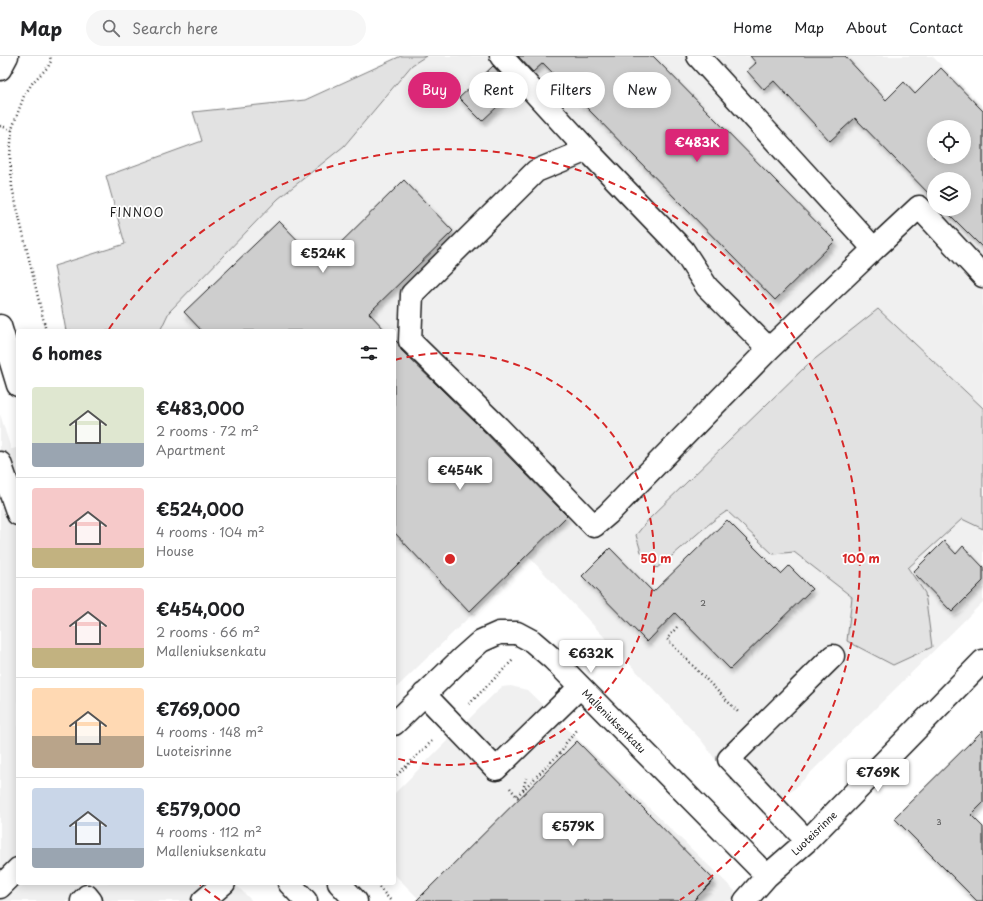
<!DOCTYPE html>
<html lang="en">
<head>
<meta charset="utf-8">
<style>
	:root { --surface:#fff; --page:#f6f6f6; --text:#202124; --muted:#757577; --line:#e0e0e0; --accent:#db2777 }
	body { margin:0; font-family:"Playpen Sans",sans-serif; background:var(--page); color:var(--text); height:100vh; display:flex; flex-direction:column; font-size:15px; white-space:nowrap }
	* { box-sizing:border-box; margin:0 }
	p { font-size:13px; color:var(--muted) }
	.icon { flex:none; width:22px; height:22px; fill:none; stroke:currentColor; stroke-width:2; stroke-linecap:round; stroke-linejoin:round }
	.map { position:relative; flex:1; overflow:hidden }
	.side { position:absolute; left:16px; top:273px; width:380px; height:556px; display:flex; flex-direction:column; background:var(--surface); border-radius:4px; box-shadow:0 2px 10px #0003 }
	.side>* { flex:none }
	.banner { position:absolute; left:408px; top:16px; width:380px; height:36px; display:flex; gap:8px }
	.controls { position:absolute; left:927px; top:64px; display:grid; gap:8px }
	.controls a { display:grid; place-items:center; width:44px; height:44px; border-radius:50%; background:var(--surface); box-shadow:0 2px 10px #0003; font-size:20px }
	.price { position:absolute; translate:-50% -34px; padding:0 9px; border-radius:4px; background:#fff; color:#222; font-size:13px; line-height:26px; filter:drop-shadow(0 1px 2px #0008) }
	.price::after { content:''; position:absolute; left:50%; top:24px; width:12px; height:9px; margin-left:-6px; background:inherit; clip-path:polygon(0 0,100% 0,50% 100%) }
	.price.active { background:var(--accent); color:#fff }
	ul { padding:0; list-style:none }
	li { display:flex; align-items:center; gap:12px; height:100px; padding:0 16px }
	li+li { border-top:1px solid var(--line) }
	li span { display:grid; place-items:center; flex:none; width:112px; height:80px; border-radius:4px; color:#555 }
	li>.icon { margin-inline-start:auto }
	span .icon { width:48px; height:48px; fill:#fffc; stroke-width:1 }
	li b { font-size:17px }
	h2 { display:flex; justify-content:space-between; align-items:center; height:48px; padding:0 16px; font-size:17px }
	.pill { padding:0 14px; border-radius:18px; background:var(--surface); box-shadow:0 2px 10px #0003; font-size:14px; line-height:36px }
	.pill.active { background:var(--accent); color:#fff }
	header { display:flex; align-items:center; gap:24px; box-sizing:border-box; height:56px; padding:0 20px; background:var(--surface); border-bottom:1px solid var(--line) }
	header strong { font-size:19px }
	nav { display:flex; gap:22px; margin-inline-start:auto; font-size:14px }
	.search { width:280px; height:36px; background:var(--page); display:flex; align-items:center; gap:10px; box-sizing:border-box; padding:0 14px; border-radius:22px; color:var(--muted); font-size:15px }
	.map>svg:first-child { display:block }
	.built { fill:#f0f0f0; fill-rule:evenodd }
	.green { fill:#e2e2e2; stroke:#7f7f7f }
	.building { fill:#cecece; stroke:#1c1c1c; fill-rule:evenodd; filter:url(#shadow) }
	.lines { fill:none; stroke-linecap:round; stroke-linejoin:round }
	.minor-casing { stroke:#1c1c1c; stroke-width:25 }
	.path { stroke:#1c1c1c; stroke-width:2.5; stroke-dasharray:1 3; stroke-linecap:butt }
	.minor { stroke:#fff; stroke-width:22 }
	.ring { fill:none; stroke:#d62828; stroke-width:2; stroke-dasharray:7 5 }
	.labels { text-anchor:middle; stroke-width:3.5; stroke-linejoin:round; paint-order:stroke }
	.number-label { font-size:8px; fill:#484848 }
	.street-label { font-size:10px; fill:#1c1c1c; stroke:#fff }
	.quarter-label { font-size:12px; letter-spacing:1px; fill:#1c1c1c; stroke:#fff }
	.centre { fill:#d62828; stroke:#fff; stroke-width:2 }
	.ring-label { font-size:12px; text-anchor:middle; font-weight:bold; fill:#d62828; stroke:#fff; stroke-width:3.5; stroke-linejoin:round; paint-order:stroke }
</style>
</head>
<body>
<header>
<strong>Map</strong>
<div class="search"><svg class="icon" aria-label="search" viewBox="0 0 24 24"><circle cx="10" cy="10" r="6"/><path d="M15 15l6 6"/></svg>Search here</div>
<nav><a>Home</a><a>Map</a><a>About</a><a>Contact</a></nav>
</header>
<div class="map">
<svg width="983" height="845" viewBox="0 0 983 845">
	<defs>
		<filter id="shadow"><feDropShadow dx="2.5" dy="4.5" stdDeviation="2" flood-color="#0004"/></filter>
	</defs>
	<rect width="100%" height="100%" fill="#fff"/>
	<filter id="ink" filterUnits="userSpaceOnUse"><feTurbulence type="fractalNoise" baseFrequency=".025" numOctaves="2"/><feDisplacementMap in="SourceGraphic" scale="8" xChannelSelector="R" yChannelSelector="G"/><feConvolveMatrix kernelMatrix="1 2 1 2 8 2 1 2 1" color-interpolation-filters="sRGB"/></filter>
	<g filter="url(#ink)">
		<path class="built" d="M426,0H932L983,51V546L793,734L771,749H755L732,727L702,685L530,502L394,634V275H160L169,256L278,143L344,90L412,9ZM934,71H964V101H934ZM934,123H964V153H934Z
			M0,358L11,393L18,392V827H234L252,845H0Z
			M511,630L527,634L735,835L732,845H421L394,818V738L495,637L502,631Z"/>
		<path class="green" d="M401,0H426L412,9L344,90L278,143L169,256L160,275H66L54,210L125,188L106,120L202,85L193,56L305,44Z
			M878,253L983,352V473L962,463L908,512L925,537L932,591L893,609L847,585L852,541L794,496L773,498L727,455C701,472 681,494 657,512L641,496L636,479L649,463L806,310Z"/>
		<path class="building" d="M518,0H653L835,185L775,244L543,7L533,16Z
			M750,0H845L886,44L904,26L915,38L941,12L983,55V192L944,153H964V123H934V143L855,62L830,85L774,25L764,34L747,15L756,7ZM934,71H964V101H934Z
			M493,10L515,34L482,65L459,42Z
			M404,124L453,175L369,257L386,275H202L184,256L279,165L320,207Z
			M394,283L398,287L401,294L477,368L567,460L469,556L394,476Z
			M727,464L781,518L789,510L812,533L730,613L675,557L647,586L582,520L610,492L653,536Z
			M944,485L956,498L963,490L983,511V525L952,556L913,516Z
			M983,674V747L971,759L983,771V845H977L894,762Z
			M577,685L714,824L693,845H416Z"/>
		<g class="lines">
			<g class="minor-casing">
				<path id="minor" d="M501,0L587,94
					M698,0L874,193L769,293L608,458L594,470L498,371L410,285L412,238L536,115L587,94L683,194L707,231L769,293
					M0,13L7,0
					M874,193L919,151L983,220
					M0,270L18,329
					M0,407L18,458
					M424,638L496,713L580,631
					M394,668L463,601L481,585L499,577H517L532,585L553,603L767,820
					M807,785L729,703L833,600
					M289,827L306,845
					M339,827L356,845
					M0,831L18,813
					M82,845L87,840L91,845
					M203,845L224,827
					M745,845L767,820L807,785L983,605"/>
			</g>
			<path class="path" d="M0,70L12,73
				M46,275L12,131L10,101L12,73L24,40L33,26L48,11L51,5L50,0
				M677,571L667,583L739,657
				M469,648L513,604
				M394,722L434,683
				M510,732L519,743
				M523,734L526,722
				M517,740L562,695L566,687L577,674
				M379,831L391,845"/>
			<use href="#minor" class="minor"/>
		</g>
	</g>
	<g class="ring">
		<path d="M395 304A206 206 0 1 1 395 702"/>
		<path d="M220 844A411 411 0 0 1 200 829M109 273A411 411 0 1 1 680 844"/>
	</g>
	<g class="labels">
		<g class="number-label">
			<text x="703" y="550">2</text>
			<text x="939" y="769">3</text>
		</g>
		<g class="street-label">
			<text transform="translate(614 665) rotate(45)" y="4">Malleniuksenkatu</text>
			<text transform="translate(814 777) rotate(-44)" y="4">Luoteisrinne</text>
		</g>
		<g class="quarter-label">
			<text x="137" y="161">FINNOO</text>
		</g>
	</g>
	<circle cx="450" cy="503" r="6" class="centre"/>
	<g class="ring-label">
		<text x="656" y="507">50 m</text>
		<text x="861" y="507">100 m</text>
	</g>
</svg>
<div class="controls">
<a><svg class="icon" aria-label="locate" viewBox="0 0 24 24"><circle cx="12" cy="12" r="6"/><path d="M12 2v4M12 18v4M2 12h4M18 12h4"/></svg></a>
<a><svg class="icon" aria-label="layers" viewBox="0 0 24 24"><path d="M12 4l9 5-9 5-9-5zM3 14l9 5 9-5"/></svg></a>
</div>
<b class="price active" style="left:697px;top:107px">€483K</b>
<b class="price" style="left:323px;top:218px">€524K</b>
<b class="price" style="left:460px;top:435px">€454K</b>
<b class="price" style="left:591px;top:618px">€632K</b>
<b class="price" style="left:878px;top:737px">€769K</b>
<b class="price" style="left:573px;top:791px">€579K</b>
<div class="banner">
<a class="pill active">Buy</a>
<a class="pill">Rent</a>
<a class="pill">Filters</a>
<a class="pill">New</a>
</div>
<section class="side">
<h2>6 homes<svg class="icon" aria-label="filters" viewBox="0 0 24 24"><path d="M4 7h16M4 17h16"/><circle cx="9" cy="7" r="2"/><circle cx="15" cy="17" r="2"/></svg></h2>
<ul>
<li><span style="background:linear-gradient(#dfe7d0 70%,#9aa5b1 0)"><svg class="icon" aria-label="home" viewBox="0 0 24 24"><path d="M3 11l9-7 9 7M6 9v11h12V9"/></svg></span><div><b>€483,000</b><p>2 rooms · 72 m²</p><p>Apartment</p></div></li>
<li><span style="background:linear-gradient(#f6c9c9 75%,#c2b280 0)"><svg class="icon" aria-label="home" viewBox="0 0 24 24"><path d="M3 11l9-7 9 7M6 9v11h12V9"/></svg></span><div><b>€524,000</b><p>4 rooms · 104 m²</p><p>House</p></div></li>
<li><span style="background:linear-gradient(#f6c9c9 75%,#c2b280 0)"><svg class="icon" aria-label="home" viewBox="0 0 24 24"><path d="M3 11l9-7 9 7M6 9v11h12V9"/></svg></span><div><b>€454,000</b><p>2 rooms · 66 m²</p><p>Malleniuksenkatu</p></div></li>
<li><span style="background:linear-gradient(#ffd9b3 60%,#b9a48a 0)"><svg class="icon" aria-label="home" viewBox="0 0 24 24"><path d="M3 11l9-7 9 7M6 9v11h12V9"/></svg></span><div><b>€769,000</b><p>4 rooms · 148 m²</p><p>Luoteisrinne</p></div></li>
<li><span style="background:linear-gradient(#c9d6e8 75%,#9aa5b1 0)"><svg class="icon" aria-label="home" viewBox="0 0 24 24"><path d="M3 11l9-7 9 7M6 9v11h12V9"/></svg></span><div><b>€579,000</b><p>4 rooms · 112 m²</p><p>Malleniuksenkatu</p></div></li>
</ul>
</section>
</div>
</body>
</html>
